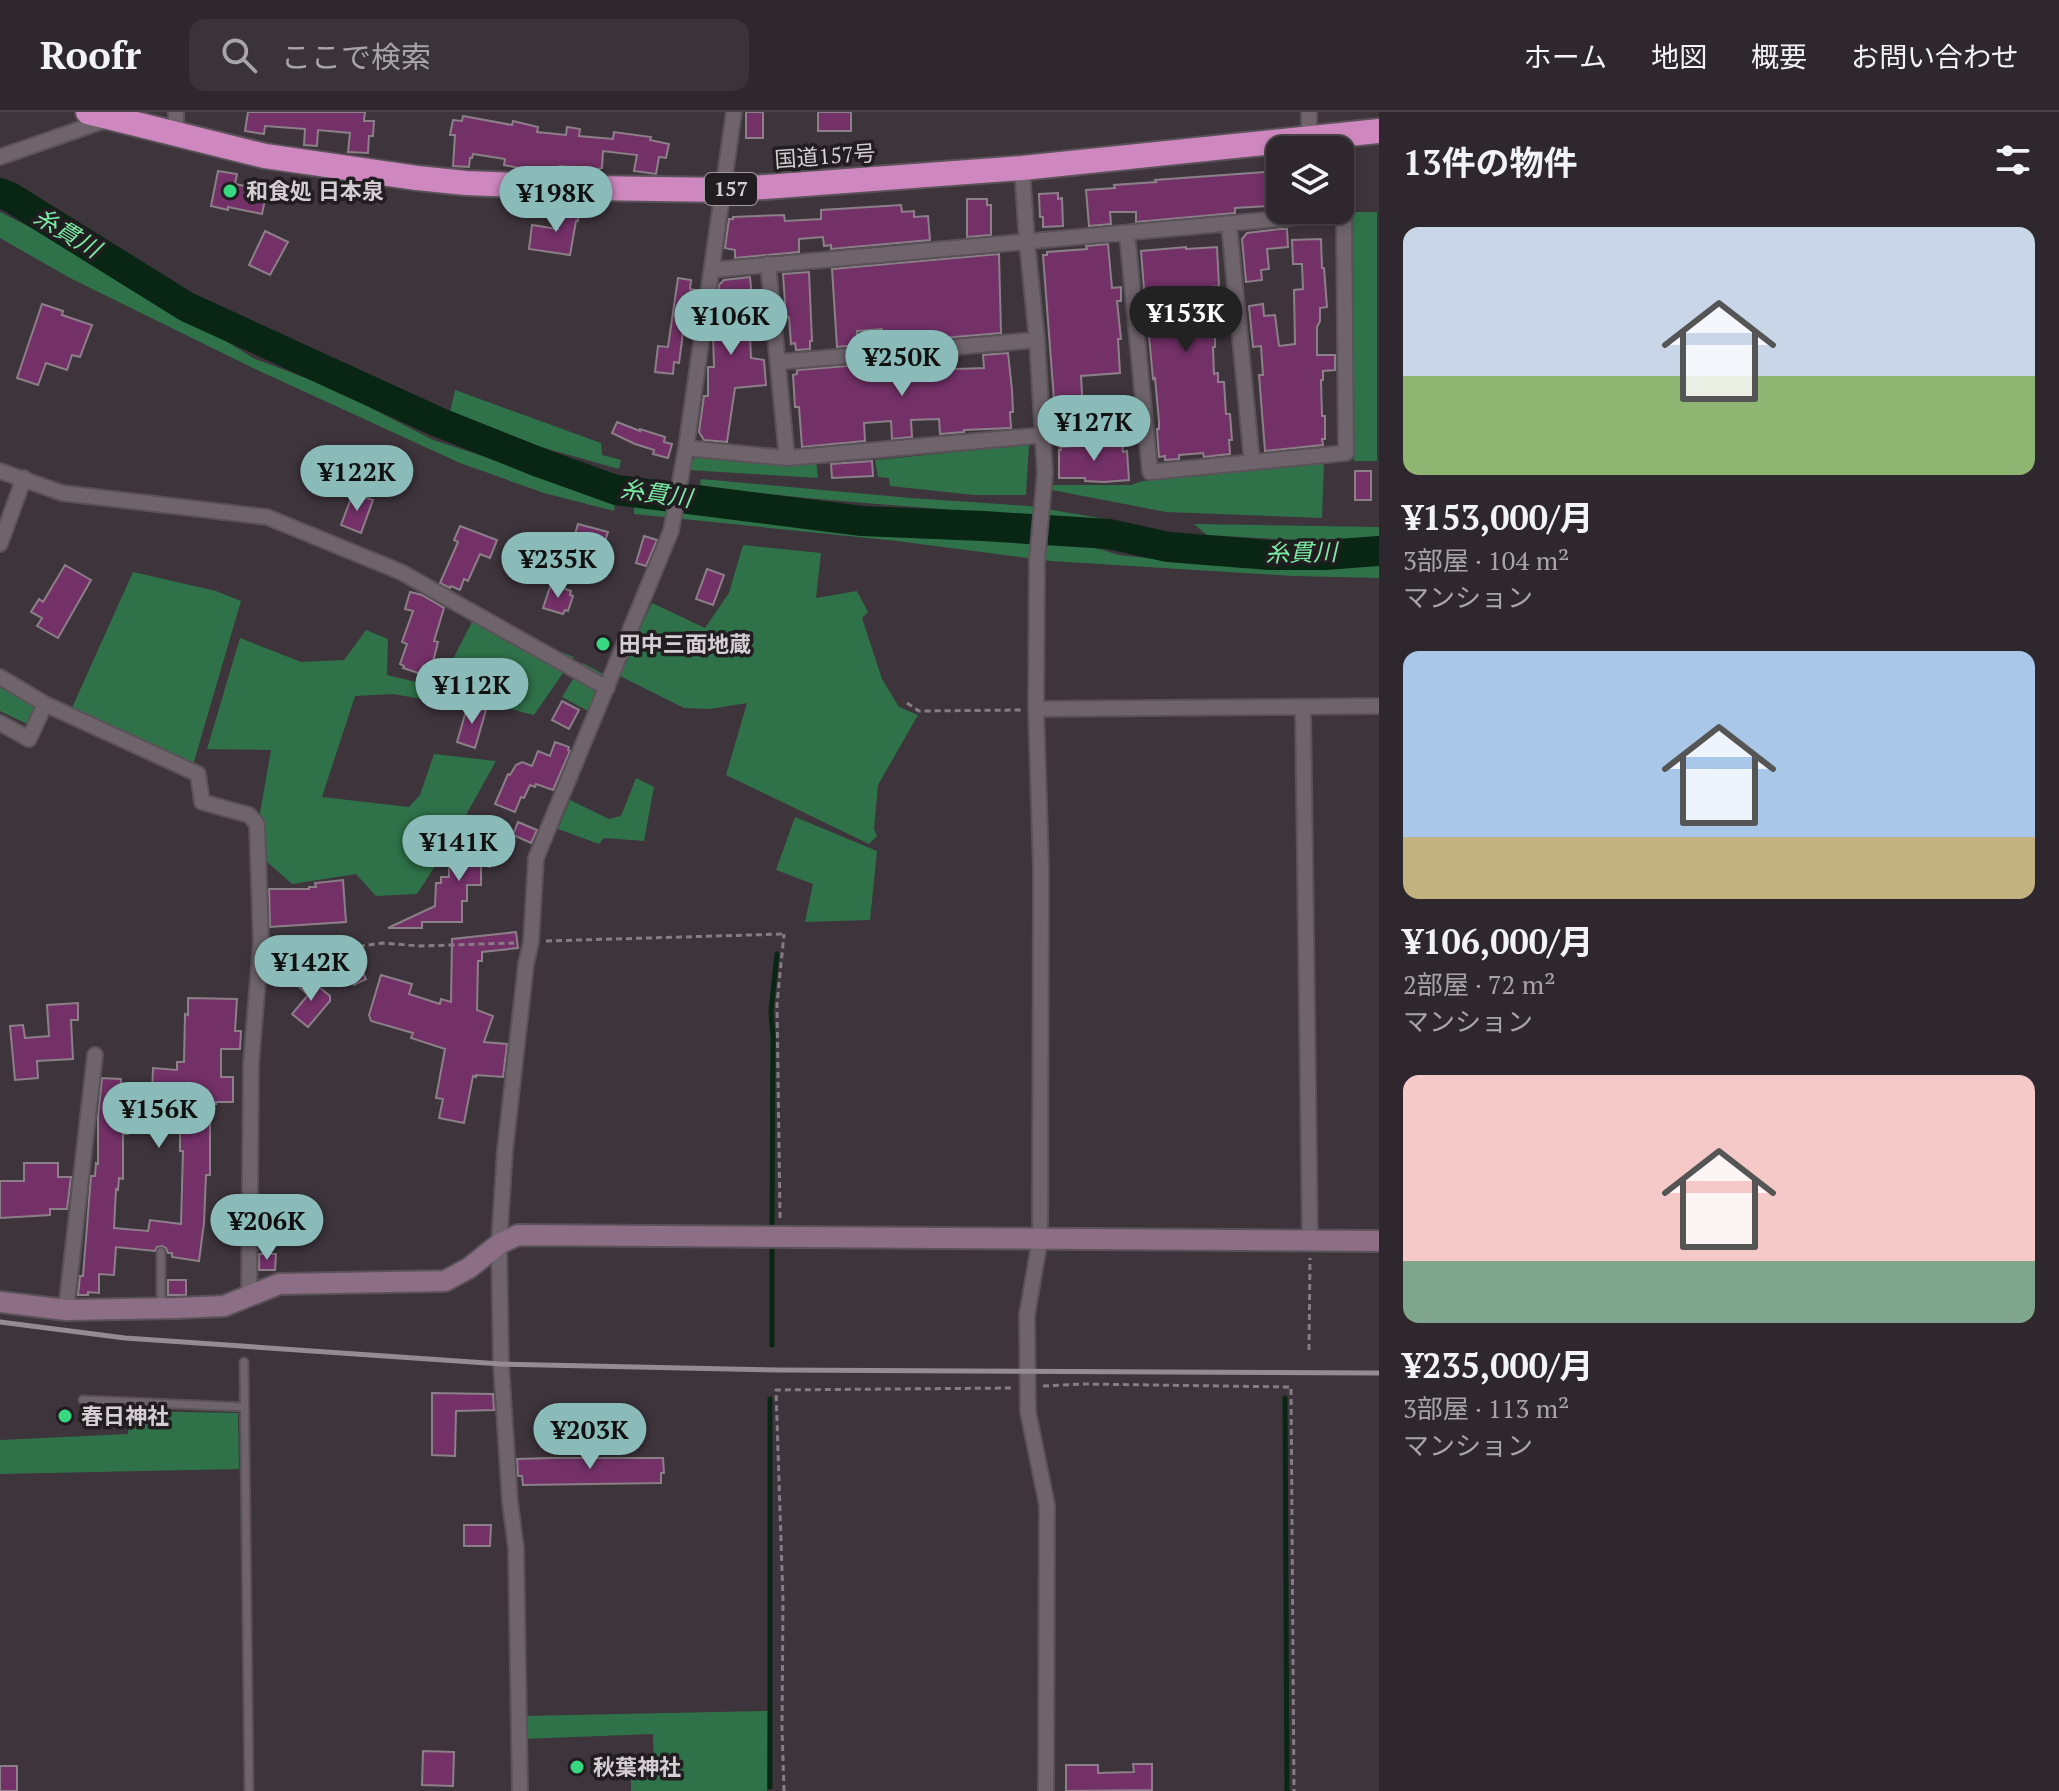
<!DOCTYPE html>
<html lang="ja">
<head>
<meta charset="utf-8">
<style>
	:root { --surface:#2e272d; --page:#3a3339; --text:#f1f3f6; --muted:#a7a5aa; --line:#494449; --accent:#8bbbb9 }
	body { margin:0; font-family:"PT Serif","Noto Sans JP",serif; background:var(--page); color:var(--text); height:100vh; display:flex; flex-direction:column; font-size:30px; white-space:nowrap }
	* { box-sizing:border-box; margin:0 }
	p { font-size:26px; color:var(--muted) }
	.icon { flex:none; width:44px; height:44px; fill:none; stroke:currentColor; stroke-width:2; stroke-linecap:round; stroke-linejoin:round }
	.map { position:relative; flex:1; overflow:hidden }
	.drawer { display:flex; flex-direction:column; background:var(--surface); width:680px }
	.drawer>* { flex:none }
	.controls { position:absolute; left:1266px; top:24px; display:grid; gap:16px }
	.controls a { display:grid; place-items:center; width:88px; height:88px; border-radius:16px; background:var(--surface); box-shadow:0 4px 12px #0003,0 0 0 2px var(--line); font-size:40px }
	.price { position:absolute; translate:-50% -68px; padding:0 18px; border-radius:28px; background:var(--accent); color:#111; font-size:26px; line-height:52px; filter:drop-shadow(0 2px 4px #0008) }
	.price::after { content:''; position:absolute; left:50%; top:48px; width:24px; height:18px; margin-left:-12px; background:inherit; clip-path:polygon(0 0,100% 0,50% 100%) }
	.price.current { background:#222; color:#fff }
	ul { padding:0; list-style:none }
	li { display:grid; align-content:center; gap:16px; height:424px; padding:0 24px }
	li span { display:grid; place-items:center; height:248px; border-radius:16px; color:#555 }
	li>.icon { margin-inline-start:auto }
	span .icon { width:144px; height:144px; fill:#fffc; stroke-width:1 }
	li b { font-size:34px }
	h2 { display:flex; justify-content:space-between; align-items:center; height:96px; padding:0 24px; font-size:34px }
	header { display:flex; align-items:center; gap:48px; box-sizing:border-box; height:112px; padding:0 40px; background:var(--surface); border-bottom:2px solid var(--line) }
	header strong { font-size:38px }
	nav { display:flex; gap:44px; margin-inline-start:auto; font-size:28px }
	.search { width:560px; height:72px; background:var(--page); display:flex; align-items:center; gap:20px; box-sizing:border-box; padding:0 28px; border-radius:16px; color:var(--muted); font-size:30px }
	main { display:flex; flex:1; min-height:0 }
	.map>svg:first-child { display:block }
	.green { fill:#2f7249 }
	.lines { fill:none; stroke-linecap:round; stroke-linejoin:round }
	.stream { stroke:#092514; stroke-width:5 }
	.river { stroke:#092514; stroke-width:30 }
	.building { fill:#743168; stroke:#8b7f88; stroke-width:2; fill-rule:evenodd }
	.lane-casing { stroke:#5a5258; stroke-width:11 }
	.street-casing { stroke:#5a5258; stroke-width:18 }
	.secondary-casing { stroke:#5a5258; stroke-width:24 }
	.highway-casing { stroke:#5a5258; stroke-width:28 }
	.path { stroke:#867d84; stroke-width:3; stroke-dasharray:6 4; stroke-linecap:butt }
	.lane { stroke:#6f646c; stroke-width:7 }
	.street { stroke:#6f646c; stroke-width:14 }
	.secondary { stroke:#8c6f85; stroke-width:20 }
	.highway { stroke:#ce88bf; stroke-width:24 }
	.rail { stroke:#948c92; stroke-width:5 }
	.poi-dot { fill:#38d880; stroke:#221d21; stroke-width:3 }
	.labels { text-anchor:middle; stroke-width:7; stroke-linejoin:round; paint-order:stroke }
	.shield { fill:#221d21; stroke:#9f9a9e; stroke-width:2 }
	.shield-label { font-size:20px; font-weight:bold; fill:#d5cfd3 }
	.street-label { font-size:22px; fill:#d5cfd3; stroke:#221d21 }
	.poi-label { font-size:22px; font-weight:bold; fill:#d5cfd3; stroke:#221d21; text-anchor:start }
	.water-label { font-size:24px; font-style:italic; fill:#79eca3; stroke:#221d21 }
</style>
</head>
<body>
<header>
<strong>Roofr</strong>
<div class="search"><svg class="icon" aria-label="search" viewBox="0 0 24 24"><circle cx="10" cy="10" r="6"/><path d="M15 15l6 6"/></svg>ここで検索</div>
<nav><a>ホーム</a><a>地図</a><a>概要</a><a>お問い合わせ</a></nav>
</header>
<main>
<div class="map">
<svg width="1379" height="1679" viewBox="0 0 1379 1679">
	<rect width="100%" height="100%" fill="#3e343c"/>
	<path class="green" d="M1351,36L1352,93H1340V38H1332Z
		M0,100L95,148L253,246L332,276L433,328L565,371L616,383L614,399L544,381L460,351L253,256L70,166L0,126Z
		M1353,100H1377V349H1354Z
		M455,278L601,331L602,343L621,348L619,357L495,322L449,304Z
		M1029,333L1026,383H974L890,374L889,366L878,365L875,348Z
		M815,339L818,366L689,358L690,350L699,343Z
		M1324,351L1322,406L1166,400L1052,378V373H1131L1143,369Z
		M701,367L911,386L1029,394L1117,409L1121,420C983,393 840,395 700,373Z
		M634,390L824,415L953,421L1092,435L1119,443L1173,449L1379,454V466L1294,464L1051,449L897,429L634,402Z
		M1194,412L1379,415V429L1277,427L1207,423Z
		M743,433L821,441L816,486L857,479L868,500L862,506L882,567L899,595L918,603L878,673L874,717L877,724L869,732L726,663L747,591L710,597L684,596L618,563L652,491L705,516L729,481Z
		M133,460L216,479L241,489L193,653L71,598Z
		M474,506L574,545L534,603L451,582L453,547Z
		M366,518L388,527L387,563L445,577L442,591L394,582L355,584L322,685L409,695L420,683L434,642L496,649L451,730L417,782L376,784L356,762L292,772L265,748L260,701L271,638L207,637L240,526L301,550L344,548Z
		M583,551L605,563L588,599L562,585Z
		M0,571L31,589L35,598L27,612L0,599Z
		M636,666L654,675L644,729L604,726L599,732L558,717L570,688L609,707L621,704Z
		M795,705L877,739L870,808L805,810L813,772L776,758Z
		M130,1299L238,1301L239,1357L0,1362V1328L128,1322Z
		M768,1599L767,1679H631V1664H654L653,1622L522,1627V1604Z"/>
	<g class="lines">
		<path class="stream" d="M772,1120L773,924L771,900L777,842
			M772,1233V1130
			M1285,1286L1287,1679
			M770,1287V1675"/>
		<path class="river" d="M0,81L10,85L187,195L438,310L541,351L616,378L862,409L983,414L1109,422L1168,435L1270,443H1325L1379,439"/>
	</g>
	<path class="building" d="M248,0H365L364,9H374L373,24H369L368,41L348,40L350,21L318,18L317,34L304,33L305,17L265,14L264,22L245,19Z
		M746,0H763V26H746Z
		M818,0H851V19H818Z
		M463,4L512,13L513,9L538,15L537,20L566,23L567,15L580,17L579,24L613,27L614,20L651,25L650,28L669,32L666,46L659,45L656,62L634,59L637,43L603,39L602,56L598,57L560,54L559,60L528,58L504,53L505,47L473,42L472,46H470L469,55L453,54L455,23H450L453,8L462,9Z
		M218,59L237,62L235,72L267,78L262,102L228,95V98L211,94Z
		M1280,59V97L1269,98L1268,94L1235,96V101L1136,110V100H1110L1111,112L1089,114L1086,78L1115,76L1114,73L1156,70L1155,68Z
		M1058,81V87L1062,86L1063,114L1043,115V105H1040L1039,82Z
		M967,87H987V93H991V123L967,125Z
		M901,93L902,100L914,99V105L928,104L930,128L831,137V133L824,134L823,125L799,127V140L735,146V138L725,136L729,107H733V105L784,103L785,109L821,107V98Z
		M558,96H578V109H576L570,143L529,137L532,113L558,117Z
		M1280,117H1287L1288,135L1267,137L1269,157L1261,158L1262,168L1246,170L1242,127L1247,121Z
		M265,119L288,130L270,163L249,153Z
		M1321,127L1322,156H1324L1327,195L1320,196V209L1317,215V243H1335V258L1323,259V268H1321L1322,304H1325V327H1322L1323,333L1265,339L1259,263H1263L1261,234L1253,235L1249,194L1263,192L1264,204L1275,203L1279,234L1295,232L1294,178L1303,177L1302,152H1293L1292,128Z
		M1108,132L1112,176L1121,175V189H1117L1121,227H1118L1120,261L1081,264L1083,299L1055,301L1043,143H1047V140L1087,137L1086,134Z
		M1186,135V137L1217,135L1219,174L1181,179L1184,201L1220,197L1222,220H1215V235H1213L1214,262L1218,261V270H1224L1226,302H1230L1232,328H1229L1230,342L1204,345L1203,341L1179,343V347L1165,348V344L1159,345L1157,317H1159V309L1155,266L1153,267L1149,224H1153L1150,177H1144L1141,139Z
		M999,142L1001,221L885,231L883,230L882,217L857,219L858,233L837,235L832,157Z
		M809,160L812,229H810V237L796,238L795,231L791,232L789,205L786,206L783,162Z
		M750,165L752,186H761L762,202L749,203L751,246L764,248L766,273L735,276L727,330L704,328L699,320L704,284H708V255H714L713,220L719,173L724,168Z
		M678,166L691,168L690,177L696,178L690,214L684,213L679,251L674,250L673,262L655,260L658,234L668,235Z
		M42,192L63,199L62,203L92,213L80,245L72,243L67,258L46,251L38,273L17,266Z
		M1008,241L1012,278L1013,300H1010L1011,316L964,318V320L940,322L939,307L911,308L912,325L892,327L891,309L864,311L865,329L802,335L799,295H795L793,263L797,262V258L859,253H861V257L886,255V251L954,245L955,257L984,256L983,243Z
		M617,310L640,319V317L665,325L664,330L672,332L668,346L653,342L654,338L635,332L612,321Z
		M1122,331L1123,340L1127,339L1129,368L1104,370L1085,369V366H1059V338H1061L1060,335Z
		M872,349L873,364L832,366L831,352Z
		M1355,359H1371V388H1355Z
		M353,381L373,388L361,421L341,413Z
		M578,412L608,420L601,442L572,433Z
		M460,414L497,428L490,446L480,442L468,469L464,467L460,478L451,474L450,476L440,471L458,430L454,428Z
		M644,424L657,428L646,454L636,451Z
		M65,453L91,468L58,526L37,514L42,506L31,500L39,487L43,490Z
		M707,457L724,463L713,493L696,487Z
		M551,472L571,479L570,483L573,484L568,499L565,498L563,502L543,496Z
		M410,480L422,483L444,496L434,529L438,530L430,562L425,560L424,563L403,556L404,554L400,552L407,532L402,530L413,499L405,497Z
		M562,589L579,598L569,617L552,608Z
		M468,592L486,598L475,636L457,630Z
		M555,630L569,635L568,638L570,639L553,678L536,672L535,675L530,673L524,686L521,685L515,700L495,692L508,662L510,663L516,653L522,650L532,654L538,639L550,644Z
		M518,710L537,718L531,731L513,723Z
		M477,715L505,724L499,741L495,739L490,755L481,752V773H467V789H462V810H422V816H388L435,794L436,771H441V765H449V756H456V754H465Z
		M343,768L346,810L270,815L269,777H309V775H316L315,771Z
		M516,820L518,836L482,840V849H478L477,898L493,904L484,930L507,932L503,965L476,963V965L473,964L464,1011L439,1006L443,987L436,986L445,937L411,926L413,921L371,909L369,903L381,863L412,872L409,882L440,892L441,887L451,890L452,827Z
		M350,835L366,867L354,873L338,841Z
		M307,865L330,884V889L308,915L292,902L308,883L299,875Z
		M188,886L237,887L235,919H241L240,937H221V965H233V990H216V992H210V1063H206L204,1111L199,1149L172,1145V1141H168L166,1136L162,1134L157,1135L155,1139L116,1135L114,1163L99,1162V1181L88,1180V1183H78L80,1164H83L91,1064H95L96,1051L98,1052V1004L102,966L121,967L120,982L152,983L153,956L177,958V950H184L185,902L188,903ZM129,1001L156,1002V1006H175V1012H180V1039H183L181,1112L150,1108L148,1119L114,1116L116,1077L118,1078L119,1066L123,1067V1022H128Z
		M78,891V908H71L73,947L37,949L38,966L15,968L10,914L23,913L25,926L49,924L47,893Z
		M24,1051H58V1065H71L67,1097H50V1103L0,1106V1069H24Z
		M259,1142H276L275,1158H259Z
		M168,1168H186V1183H168Z
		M432,1281L493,1282L494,1298L456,1299L455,1344L432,1343Z
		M550,1346H663L664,1361H661V1371L523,1373L522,1364H518L517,1347Z
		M464,1413H491L490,1434H464Z
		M423,1639L454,1640L453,1674L422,1673Z
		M1133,1652H1152V1678L1066,1679V1653H1098V1661L1134,1660Z
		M0,1654H17V1679H0Z"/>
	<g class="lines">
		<g class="lane-casing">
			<path id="lane" d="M161,1195V1140
				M244,1250L249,1679
				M83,1288L244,1295"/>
		</g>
		<g class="street-casing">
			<path id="street" d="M1309,0V26
				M176,22V0
				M0,45L109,7
				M1022,56L1027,130L1037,228L1045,361L1037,448L1036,597L1041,756L1040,1127L1027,1203L1028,1300L1047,1393L1046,1679
				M1229,112L1252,350
				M768,152L787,346
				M712,158L1344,101L1346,341L1150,360L1127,121
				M778,250L1037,228
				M686,336L787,346L1145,314
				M0,359L62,381L267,405L401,460L607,576
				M0,432L24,366
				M0,565L45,592L198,662L202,690L249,703L257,712L261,830L251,952L249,1184
				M1303,595L1310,1129
				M1036,597L1379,594
				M0,611L29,627L45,592
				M66,1198L95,943
				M520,1679L516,1436L510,1390L501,1252L499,1132L505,1038L526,852L531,830L536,746L671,419L686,336L734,0"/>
		</g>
		<g class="secondary-casing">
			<path id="secondary" d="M0,1190L66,1198L177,1196L224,1194L279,1172L445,1169L469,1156L499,1132L518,1123L1379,1129"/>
		</g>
		<g class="highway-casing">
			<path id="highway" d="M88,0L265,44L417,66L466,71L588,76L724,78L1022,56L1379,19"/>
		</g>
		<path class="path" d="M907,591L919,599L1021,598
			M546,829L784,822
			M339,837L383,831L419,834L514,831
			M780,1106L777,892L784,822
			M1309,1238L1310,1146
			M1043,1274L1083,1272L1291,1275L1294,1679
			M784,1679L782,1616L783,1488L776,1278L1011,1276"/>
		<use href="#lane" class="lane"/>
		<use href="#street" class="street"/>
		<use href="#secondary" class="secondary"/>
		<use href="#highway" class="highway"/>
		<path class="rail" d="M0,1210L125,1226L501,1252L777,1258L1379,1261"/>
	</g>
	<g class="poi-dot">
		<circle cx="230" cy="79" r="8"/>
		<circle cx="603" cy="532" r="8"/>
		<circle cx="65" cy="1304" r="8"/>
		<circle cx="577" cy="1655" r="8"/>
	</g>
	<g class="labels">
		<rect class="shield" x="705" y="61" width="52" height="32" rx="6"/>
		<g class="shield-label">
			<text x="731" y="84">157</text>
		</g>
		<g class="street-label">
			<text transform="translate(825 44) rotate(-4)" y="8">国道157号</text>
		</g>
		<g class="poi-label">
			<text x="246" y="87">和食処 日本泉</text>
			<text x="619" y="540">田中三面地蔵</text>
			<text x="81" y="1312">春日神社</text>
			<text x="593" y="1663">秋葉神社</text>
		</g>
		<g class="water-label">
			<text transform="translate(67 121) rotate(31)" y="8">糸貫川</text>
			<text transform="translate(656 382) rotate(8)" y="8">糸貫川</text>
			<text transform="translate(1301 441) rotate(-1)" y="8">糸貫川</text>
		</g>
	</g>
</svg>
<div class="controls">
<a><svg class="icon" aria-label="layers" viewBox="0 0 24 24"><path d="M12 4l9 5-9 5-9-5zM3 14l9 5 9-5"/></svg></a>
</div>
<b class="price" style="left:556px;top:122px">¥198K</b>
<b class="price current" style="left:1186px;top:242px">¥153K</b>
<b class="price" style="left:731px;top:245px">¥106K</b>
<b class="price" style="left:902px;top:286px">¥250K</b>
<b class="price" style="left:1094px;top:351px">¥127K</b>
<b class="price" style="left:357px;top:401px">¥122K</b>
<b class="price" style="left:558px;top:488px">¥235K</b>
<b class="price" style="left:472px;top:614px">¥112K</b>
<b class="price" style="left:459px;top:771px">¥141K</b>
<b class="price" style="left:311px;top:891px">¥142K</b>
<b class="price" style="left:159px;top:1038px">¥156K</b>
<b class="price" style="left:267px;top:1150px">¥206K</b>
<b class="price" style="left:590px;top:1359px">¥203K</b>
</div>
<section class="drawer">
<h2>13件の物件<svg class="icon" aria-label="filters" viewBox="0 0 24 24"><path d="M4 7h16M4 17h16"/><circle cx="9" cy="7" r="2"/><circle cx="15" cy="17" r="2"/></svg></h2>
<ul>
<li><span style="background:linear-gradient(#c9d6e8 60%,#8fb573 0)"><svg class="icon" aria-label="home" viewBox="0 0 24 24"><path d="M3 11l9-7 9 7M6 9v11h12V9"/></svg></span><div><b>¥153,000/月</b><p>3部屋 · 104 m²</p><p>マンション</p></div></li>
<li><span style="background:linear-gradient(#a9c7e8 75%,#c2b280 0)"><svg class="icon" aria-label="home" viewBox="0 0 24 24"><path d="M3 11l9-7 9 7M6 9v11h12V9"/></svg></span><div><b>¥106,000/月</b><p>2部屋 · 72 m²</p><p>マンション</p></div></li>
<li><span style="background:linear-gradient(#f6c9c9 75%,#7fa58c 0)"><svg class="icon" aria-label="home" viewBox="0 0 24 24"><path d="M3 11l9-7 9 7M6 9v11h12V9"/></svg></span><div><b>¥235,000/月</b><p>3部屋 · 113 m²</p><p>マンション</p></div></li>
</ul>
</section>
</main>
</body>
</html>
